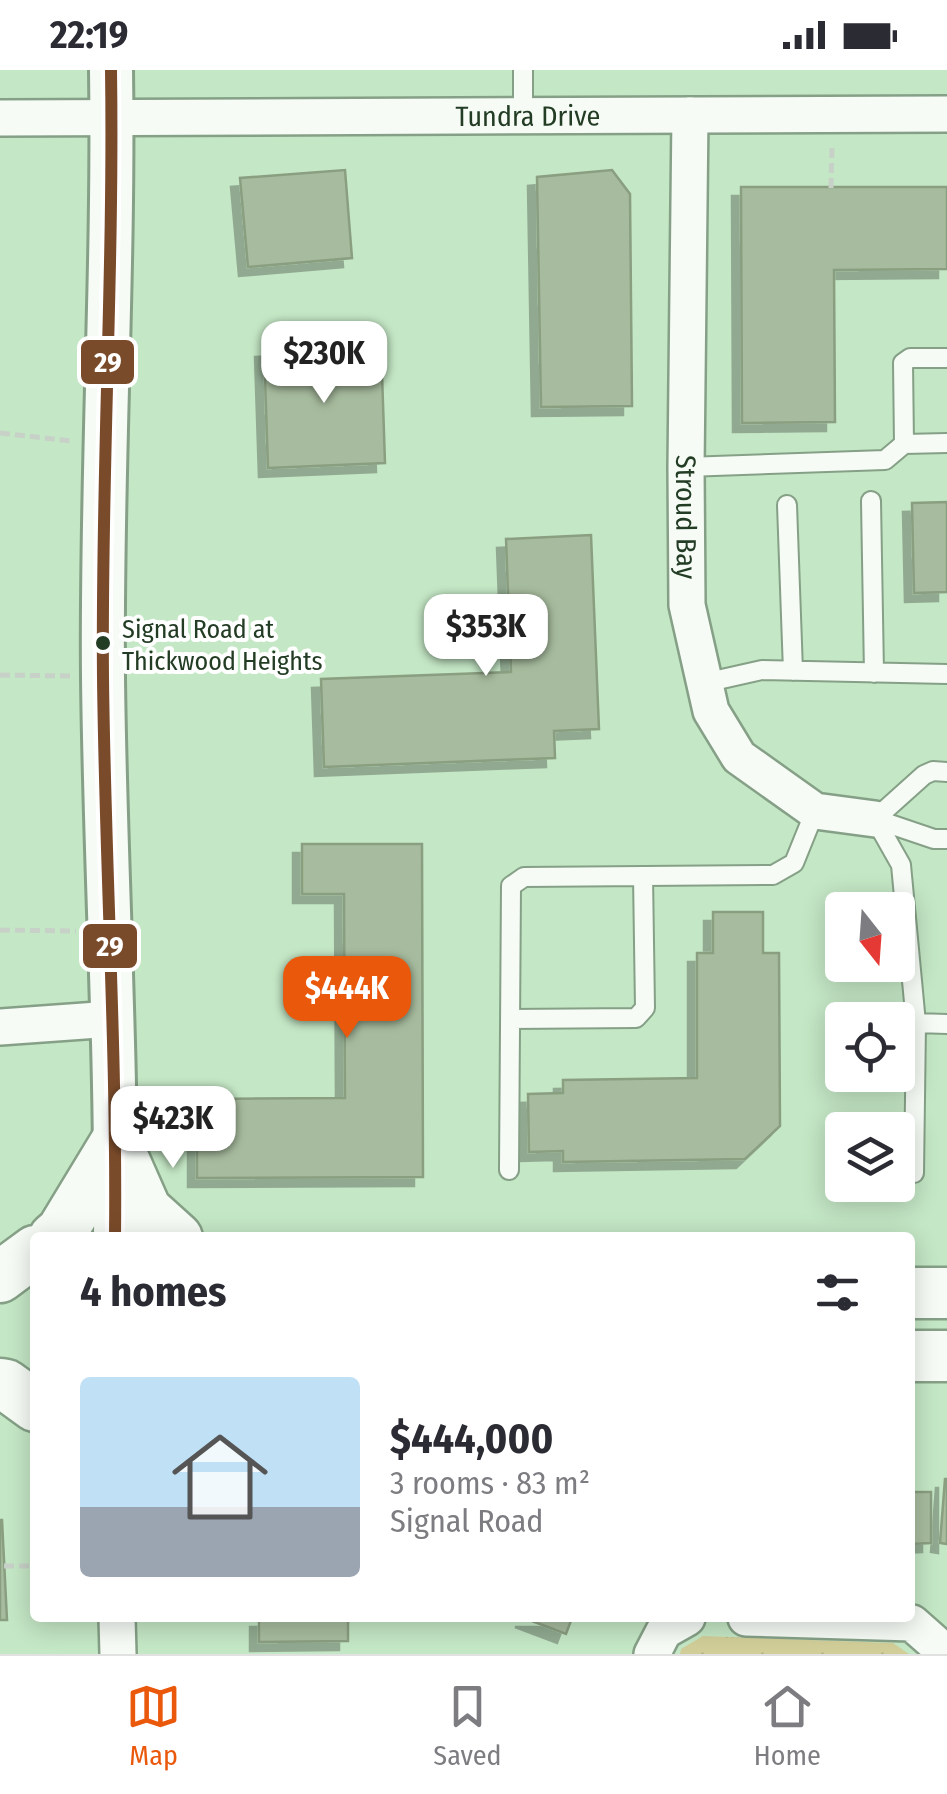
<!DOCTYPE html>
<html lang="en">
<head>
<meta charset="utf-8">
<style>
	:root { --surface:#fff; --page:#f2f2f3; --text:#2b2b33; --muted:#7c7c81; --line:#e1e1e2; --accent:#ea580c }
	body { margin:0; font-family:"Fira Sans Condensed",sans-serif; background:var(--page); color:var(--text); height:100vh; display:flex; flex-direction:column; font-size:38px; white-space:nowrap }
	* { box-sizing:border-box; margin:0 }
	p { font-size:32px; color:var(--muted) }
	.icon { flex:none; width:55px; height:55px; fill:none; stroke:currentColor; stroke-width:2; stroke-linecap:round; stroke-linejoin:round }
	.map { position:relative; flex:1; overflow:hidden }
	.side { position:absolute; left:30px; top:1162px; width:885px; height:390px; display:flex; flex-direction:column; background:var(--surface); border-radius:10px; box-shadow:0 5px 25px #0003 }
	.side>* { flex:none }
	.needle { width:65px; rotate:163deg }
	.controls { position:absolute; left:825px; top:822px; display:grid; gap:20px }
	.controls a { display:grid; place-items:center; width:90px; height:90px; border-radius:10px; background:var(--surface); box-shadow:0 5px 25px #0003; font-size:50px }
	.price { position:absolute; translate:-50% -85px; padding:0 22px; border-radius:20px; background:#fff; color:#222; font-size:32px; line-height:65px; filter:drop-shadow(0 2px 5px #0008) }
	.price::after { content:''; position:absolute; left:50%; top:60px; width:30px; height:22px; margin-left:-15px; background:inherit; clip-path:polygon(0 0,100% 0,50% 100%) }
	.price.active { background:var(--accent); color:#fff }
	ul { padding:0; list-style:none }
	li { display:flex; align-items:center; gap:30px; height:250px; padding:0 50px }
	li span { display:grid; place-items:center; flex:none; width:280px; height:200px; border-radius:10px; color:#555 }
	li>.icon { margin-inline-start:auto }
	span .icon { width:120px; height:120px; fill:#fffc; stroke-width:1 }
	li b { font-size:42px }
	h2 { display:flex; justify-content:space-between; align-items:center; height:120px; padding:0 50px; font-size:42px }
	.status { display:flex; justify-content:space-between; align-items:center; height:70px; padding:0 50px; background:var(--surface); direction:ltr }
	.status svg { height:28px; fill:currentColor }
	.menu { display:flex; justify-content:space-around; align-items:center; height:140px; border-top:2px solid var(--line); background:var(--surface); font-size:28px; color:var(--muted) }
	.menu a { display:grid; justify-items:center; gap:5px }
	.menu .active { color:var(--accent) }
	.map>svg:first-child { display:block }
	.grass { fill:url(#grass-tufts) }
	.building { fill:#a7bc9e; stroke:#8a9e80; stroke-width:2.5; filter:url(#shadow) }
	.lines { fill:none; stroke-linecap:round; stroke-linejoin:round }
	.service-casing { stroke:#85a086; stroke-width:22 }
	.minor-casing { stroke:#85a086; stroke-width:40 }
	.tertiary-casing { stroke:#85a086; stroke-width:48 }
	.secondary-casing { stroke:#85a086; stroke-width:55 }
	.path { stroke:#c7d1c8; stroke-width:5; stroke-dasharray:10 5; stroke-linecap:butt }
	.service { stroke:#f6fbf6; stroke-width:18 }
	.minor { stroke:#f6fbf6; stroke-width:35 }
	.tertiary { stroke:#f6fbf6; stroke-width:42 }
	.secondary { stroke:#f6fbf6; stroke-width:50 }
	.bus-1-casing { stroke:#fff; stroke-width:20 }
	.bus-1 { stroke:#7a4b2a; stroke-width:12 }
	.bus-dot { fill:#233c24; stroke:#fff; stroke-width:4 }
	.labels { text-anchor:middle; stroke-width:8; stroke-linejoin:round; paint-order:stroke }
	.bus-label { font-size:26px; fill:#233c24; stroke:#fff; text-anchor:start }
	.street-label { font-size:28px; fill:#233c24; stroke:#fff }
	.line-badge { stroke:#fff; stroke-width:4 }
	.badge-label { font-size:28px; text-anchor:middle; font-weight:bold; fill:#fff }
</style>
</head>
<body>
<div class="status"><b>22:19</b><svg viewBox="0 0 49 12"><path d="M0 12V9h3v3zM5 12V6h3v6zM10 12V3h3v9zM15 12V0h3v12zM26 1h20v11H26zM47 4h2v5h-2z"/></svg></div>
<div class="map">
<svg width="947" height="1584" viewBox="0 0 947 1584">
	<defs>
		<pattern id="grass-tufts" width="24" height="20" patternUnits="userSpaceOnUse" patternTransform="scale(2.5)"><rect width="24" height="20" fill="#d1ce99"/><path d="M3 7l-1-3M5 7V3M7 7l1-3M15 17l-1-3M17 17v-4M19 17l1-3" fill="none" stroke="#b3b284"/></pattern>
		<filter id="shadow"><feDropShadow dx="-9" dy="9" stdDeviation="0" flood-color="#0004"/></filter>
	</defs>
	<rect width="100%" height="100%" fill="#c4e7c5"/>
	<path class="grass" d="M703,1566L893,1573L909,1584H680L681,1579Z"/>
	<path class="building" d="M345,100L352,188L248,197L240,108Z
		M612,100L630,124L632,336L541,337L537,107Z
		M741,117H947V199L834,200L835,352L742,353Z
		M381,274L385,393L268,398L264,278Z
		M947,432V522L914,523L912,433Z
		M591,465L599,659L554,661L555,688L324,697L321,609L511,602L506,469Z
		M302,774H422L423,1107L197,1108V1029L345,1028L344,824H302Z
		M713,842H763V883H779L780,1056L745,1089L563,1092V1081L529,1082L528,1024L563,1023V1010L697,1008V883H713Z
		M910,1408L912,1422H931V1473L910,1474Z
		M945,1409H947V1474L940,1473Z
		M0,1450H2L7,1550H0Z
		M259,1548H348V1571L259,1572Z
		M524,1548H572L566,1564Z"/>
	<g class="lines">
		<g class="service-casing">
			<path id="service" d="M523,0V46
				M904,374L903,293L910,288H947
				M686,397L885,390L904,374L947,373
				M871,431L874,603
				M787,435L793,601
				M704,613L762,600L947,604
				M875,749L901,795L916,953
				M875,749L924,705L933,701L947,702
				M875,749L934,769H947
				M510,949L636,948L645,938L643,806
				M509,1100L511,816L524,807L773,805L794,793L815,741
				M914,1103L916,953L947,954"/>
		</g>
		<g class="minor-casing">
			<g id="minor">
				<path id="s1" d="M690,45L686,397L687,535L711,641L739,687L815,741L875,749"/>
				<path id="s2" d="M0,48L947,44"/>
				<path d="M0,957L112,949"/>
				<path d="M117,1548L118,1584"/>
				<path d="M746,1548L912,1553L937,1575L940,1584"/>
				<path d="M652,1584L664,1561L687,1548"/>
			</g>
		</g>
		<g class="tertiary-casing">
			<path id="tertiary" d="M111,0C114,202 101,404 103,607C105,794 117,980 115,1168"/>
		</g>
		<g class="secondary-casing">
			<path id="secondary" d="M116,1072L146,1140L177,1168
				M54,1168L62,1161L116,1072
				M0,1207L35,1181
				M910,1223H947
				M910,1286H947
				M0,1314L6,1315L35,1336"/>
		</g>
		<path class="path" d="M831,118L832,76
			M0,363L71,371
			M0,605L70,606
			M0,860L76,861
			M4,1496H35"/>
		<use href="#service" class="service"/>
		<use href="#minor" class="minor"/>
		<use href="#tertiary" class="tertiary"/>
		<use href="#secondary" class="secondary"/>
		<g class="bus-1-casing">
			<path id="bus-1" d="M111,0C114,202 101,404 103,607C105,794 117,980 115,1168"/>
		</g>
		<use href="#bus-1" class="bus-1"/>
	</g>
	<circle class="bus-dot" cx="103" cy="573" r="9"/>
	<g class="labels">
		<g class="bus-label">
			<text x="122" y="568">Signal Road at<tspan x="122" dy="32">Thickwood Heights</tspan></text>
		</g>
		<g class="street-label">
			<text dy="10" stroke="none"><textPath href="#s2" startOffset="528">Tundra Drive</textPath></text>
			<text dy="10" stroke="none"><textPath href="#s1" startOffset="402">Stroud Bay</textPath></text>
		</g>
	</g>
	<g class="line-badge">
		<rect x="79" y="268" width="57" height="48" rx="10" fill="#7a4b2a"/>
		<rect x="81" y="852" width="58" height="48" rx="10" fill="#7a4b2a"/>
	</g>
	<g class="badge-label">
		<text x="108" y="302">29</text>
		<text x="110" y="886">29</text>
	</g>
</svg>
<div class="controls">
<a><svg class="needle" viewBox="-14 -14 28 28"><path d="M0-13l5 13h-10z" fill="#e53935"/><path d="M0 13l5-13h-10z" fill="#7c7c81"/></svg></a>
<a><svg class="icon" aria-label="locate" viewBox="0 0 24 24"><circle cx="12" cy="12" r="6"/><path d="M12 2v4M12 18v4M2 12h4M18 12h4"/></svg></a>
<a><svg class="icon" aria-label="layers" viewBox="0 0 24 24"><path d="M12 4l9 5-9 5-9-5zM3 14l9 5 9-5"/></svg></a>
</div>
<b class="price" style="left:324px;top:336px">$230K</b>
<b class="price" style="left:486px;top:609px">$353K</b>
<b class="price active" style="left:347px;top:971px">$444K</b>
<b class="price" style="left:173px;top:1101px">$423K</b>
<section class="side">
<h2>4 homes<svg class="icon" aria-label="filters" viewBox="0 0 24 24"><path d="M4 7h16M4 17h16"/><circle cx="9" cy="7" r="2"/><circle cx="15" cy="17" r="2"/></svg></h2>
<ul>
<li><span style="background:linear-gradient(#bfe0f5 65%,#9aa5b1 0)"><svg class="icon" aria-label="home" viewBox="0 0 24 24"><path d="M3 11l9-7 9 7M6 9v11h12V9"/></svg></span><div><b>$444,000</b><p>3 rooms · 83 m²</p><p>Signal Road</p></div></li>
</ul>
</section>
</div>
<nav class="menu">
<a class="active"><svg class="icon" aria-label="map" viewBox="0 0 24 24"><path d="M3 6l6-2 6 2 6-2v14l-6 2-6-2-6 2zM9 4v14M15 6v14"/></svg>Map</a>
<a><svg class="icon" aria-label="saved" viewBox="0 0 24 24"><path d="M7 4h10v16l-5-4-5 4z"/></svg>Saved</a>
<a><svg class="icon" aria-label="home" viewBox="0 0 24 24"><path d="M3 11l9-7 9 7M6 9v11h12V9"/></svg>Home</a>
</nav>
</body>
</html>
